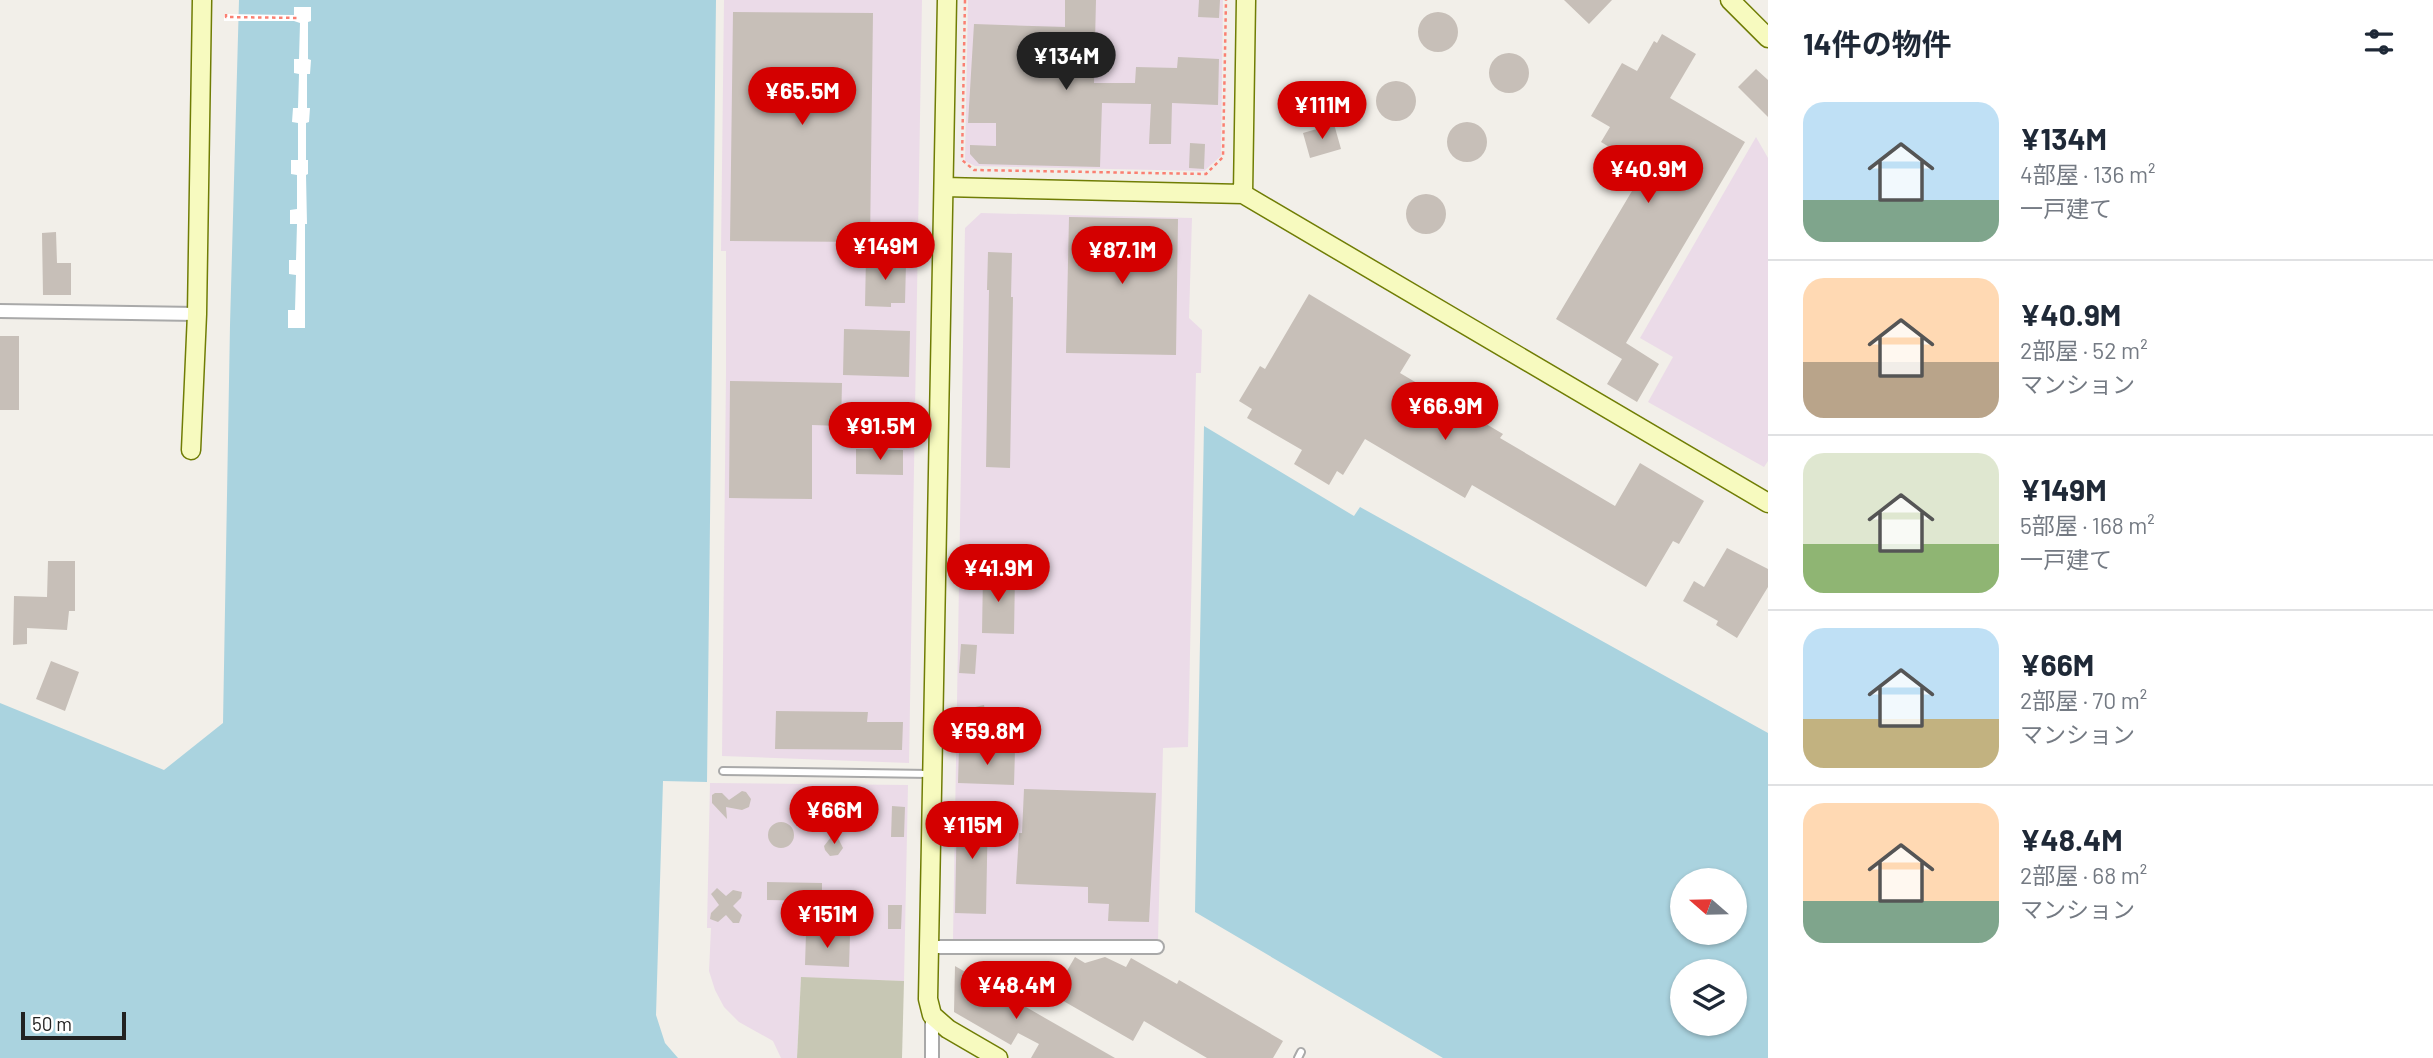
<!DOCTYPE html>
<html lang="ja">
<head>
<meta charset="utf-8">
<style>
	:root { --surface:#fff; --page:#f6f6f7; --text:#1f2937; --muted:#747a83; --line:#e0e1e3; --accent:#d40000 }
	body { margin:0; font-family:Barlow,"Noto Sans JP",sans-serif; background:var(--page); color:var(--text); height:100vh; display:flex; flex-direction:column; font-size:26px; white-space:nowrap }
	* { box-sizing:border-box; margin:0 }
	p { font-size:23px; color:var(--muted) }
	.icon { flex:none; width:38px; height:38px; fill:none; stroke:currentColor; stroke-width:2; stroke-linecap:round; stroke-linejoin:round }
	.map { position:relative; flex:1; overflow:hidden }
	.side { display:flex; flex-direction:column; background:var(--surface); width:665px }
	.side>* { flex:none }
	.needle { width:46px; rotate:290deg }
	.controls { position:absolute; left:1670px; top:868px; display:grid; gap:14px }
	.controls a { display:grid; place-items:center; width:77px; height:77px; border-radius:50%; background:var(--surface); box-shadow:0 2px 5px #0004; font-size:35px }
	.scale { position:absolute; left:21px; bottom:18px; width:105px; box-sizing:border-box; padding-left:7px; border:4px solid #222; border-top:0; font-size:19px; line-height:24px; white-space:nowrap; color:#222; -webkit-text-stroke:5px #fff; paint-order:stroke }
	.price { position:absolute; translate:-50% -60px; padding:0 16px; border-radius:24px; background:var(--accent); color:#fff; font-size:23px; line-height:46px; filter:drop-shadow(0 2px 4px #0008) }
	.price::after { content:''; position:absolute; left:50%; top:42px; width:21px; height:16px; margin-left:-10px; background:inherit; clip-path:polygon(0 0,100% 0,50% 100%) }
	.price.active { background:#222; color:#fff }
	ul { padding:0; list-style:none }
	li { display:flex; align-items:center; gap:21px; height:175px; padding:0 35px }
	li+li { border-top:2px solid var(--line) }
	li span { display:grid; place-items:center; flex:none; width:196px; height:140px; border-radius:21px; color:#555 }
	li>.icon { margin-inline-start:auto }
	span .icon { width:84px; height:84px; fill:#fffc; stroke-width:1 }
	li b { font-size:30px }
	h2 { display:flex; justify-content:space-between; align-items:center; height:84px; padding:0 35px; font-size:30px }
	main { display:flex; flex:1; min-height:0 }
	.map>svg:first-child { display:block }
	.industrial { fill:#ebdbe8 }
	.construction { fill:#c7c7b4 }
	.water { fill:#aad3df; fill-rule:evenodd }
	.pier { fill:#fff }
	.building { fill:#c7bfb8 }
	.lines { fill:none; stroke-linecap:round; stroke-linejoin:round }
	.lane-casing { stroke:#a9a9a9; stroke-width:10 }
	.street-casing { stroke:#a9a9a9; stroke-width:16 }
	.secondary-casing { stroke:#707d05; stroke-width:21 }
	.path { stroke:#fa8072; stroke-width:2.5; stroke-dasharray:3.5 3.5; stroke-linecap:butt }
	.lane { stroke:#fff; stroke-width:6 }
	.street { stroke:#fff; stroke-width:12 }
	.secondary { stroke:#f7fabf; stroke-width:18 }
</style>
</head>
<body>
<main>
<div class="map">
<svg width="1768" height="1058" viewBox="0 0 1768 1058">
	<rect width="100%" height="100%" fill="#f2efe9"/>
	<path class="industrial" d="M724,0H922L909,763L722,756L726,374V251H721Z
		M968,0H1223L1221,156L1204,171L975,166L965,161Z
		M1756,137L1768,158V461L1764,467L1648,402L1673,357L1640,338Z
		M981,213L1192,218L1189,318L1202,330L1201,373H1196L1188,747L1163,748L1158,940L953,939L965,228Z
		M710,783L908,785L904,981L801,978L797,1058H781L773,1041L739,1022L724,1007L715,990L709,971L711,928H707Z"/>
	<path class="construction" d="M801,977L904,981L902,1058H797Z"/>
	<path class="water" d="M239,0H716L707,782L663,781L656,1015L665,1043L678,1058H0V703L164,770L223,723L230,325Z
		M1204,426L1354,516L1360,507L1768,733V1058H1443L1195,912ZM1682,880H1734V933H1682ZM1682,971H1734V1024H1682Z"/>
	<path class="pier" d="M294,7H311V21L308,22V59L311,60L310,74H307V108H310L309,122L306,123V160H308V174L306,175L307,224H305V328H288V310H295L296,275L289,274V260H296L297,224H290V210L297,209V175L291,174V160H298V123L292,122L293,108H298L299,74L294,73V59H299L300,23L294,21H224V14L294,15Z"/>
	<path class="building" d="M1065,0H1096L1094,83H1135L1136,67L1177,68L1178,57L1219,59L1218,105L1172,103L1171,144H1149L1151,104L1102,103L1100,167L979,164L970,154V145L996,146V123H968L974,24L1065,27Z
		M1199,0H1220L1219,18L1198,17Z
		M1564,0H1612L1589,24Z
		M1418 32a20 20 0 1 1 40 0a20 20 0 1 1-40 0Z
		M733,12L873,13L870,242L730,241Z
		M1662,34L1696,54L1670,98L1745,142L1626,343L1659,364L1637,402L1607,384L1622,359L1556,319L1648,164L1619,147L1616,151L1601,142L1610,127L1591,116L1622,63L1637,71L1654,41L1657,43Z
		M1489 73a20 20 0 1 1 40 0a20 20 0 1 1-40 0Z
		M1756,69L1768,80V117L1738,87Z
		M1376 101a20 20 0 1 1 40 0a20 20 0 1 1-40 0Z
		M1447 142a20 20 0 1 1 40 0a20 20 0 1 1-40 0Z
		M1334,124L1341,149L1310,158L1303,133Z
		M1190,143L1205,144L1204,169L1189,168Z
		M1406 214a20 20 0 1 1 40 0a20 20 0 1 1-40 0Z
		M1069,217L1178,219L1176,355L1066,353Z
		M56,232L57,263H71V295H43L42,233Z
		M988,252L1012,253L1011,297H1013L1010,468L986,467L989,290H987Z
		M866,256H892V262L906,263L905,303H891V307L865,306Z
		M1309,294L1411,355L1400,373L1503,434L1500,438L1615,506L1640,463L1704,501L1679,544L1673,541L1646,587L1472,485L1465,498L1365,439L1343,475L1337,471L1329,485L1294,464L1302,450L1247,418L1252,409L1239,401L1260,366L1265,369Z
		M844,329L910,331L909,377L843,375Z
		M0,336H19V410H0Z
		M730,381L842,383L841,426L812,425V499L729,498Z
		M856,449L903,450V475L856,474Z
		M1727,548L1768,569V587L1737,638L1716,625L1718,621L1683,601L1694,581L1704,587Z
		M48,561H75V611H69L67,630L27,628V644L13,645L14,596L47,597Z
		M983,574L1015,575L1014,634L982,633Z
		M961,644L977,645L975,674L959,673Z
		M51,661L79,672L65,711L36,699Z
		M984,705L988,727L975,729L971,708Z
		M776,711L868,712L867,722H903L902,750L775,749Z
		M959,748L1015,750L1014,785L958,783Z
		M1024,789L1156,793L1149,922L1108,921L1109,904L1088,903V887L1016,884L1019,833H1022Z
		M742,791L746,792L751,799L749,807L742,810L726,807L727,819L712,803V795L715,793H722L729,800Z
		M892,806L905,807L904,837H891Z
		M957,808H988L986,914L955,913Z
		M833,811L841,814L843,822L834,833L826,827L824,819L829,812Z
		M768 835a13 13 0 1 1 26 0a13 13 0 1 1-26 0Z
		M835,832L843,848L838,855L830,856L825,850L824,846Z
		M767,882L822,883V901L767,900Z
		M717,888L726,896L733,890L742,892L741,898L733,906L742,915L739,923H733L726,915L718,922L710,919L711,913L719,905L711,894Z
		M888,905H902L901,929H888Z
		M806,933L850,935L849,967L805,965Z
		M1075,957L1085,963L1105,957L1126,967L1131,958L1177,984L1179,980L1283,1041L1273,1058H1207L1144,1021L1133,1041L1053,995Z
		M955,966L1045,1018L1115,1058H1031L1039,1044L1018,1033L1011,1045L954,1012Z"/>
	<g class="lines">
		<g class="lane-casing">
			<path id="lane" d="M723,771L930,774
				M1298,1058L1301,1052"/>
		</g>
		<g class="street-casing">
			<path id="street" d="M0,311L197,314
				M929,947H1157
				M932,1058V1015"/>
		</g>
		<g class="secondary-casing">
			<path id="secondary" d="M947,0L928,999L932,1015L948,1029L998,1058
				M1730,0L1768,38
				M944,187L1243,194L1768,503
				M1243,194L1246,0
				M191,450L197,314L202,0"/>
		</g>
		<path class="path" d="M965,0L962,160L974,170L1206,174L1223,157L1226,0
			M226,14V17L300,18"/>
		<use href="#lane" class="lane"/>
		<use href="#street" class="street"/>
		<use href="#secondary" class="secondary"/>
	</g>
</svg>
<div class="controls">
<a><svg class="needle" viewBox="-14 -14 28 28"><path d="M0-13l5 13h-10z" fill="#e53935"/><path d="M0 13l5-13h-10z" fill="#747a83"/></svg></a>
<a><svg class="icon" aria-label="layers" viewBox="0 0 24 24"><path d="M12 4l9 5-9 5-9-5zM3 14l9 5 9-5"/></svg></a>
</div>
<div class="scale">50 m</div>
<b class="price active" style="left:1066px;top:92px">¥134M</b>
<b class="price" style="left:802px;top:127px">¥65.5M</b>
<b class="price" style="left:1322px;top:141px">¥111M</b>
<b class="price" style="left:1648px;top:205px">¥40.9M</b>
<b class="price" style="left:885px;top:282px">¥149M</b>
<b class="price" style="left:1122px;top:286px">¥87.1M</b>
<b class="price" style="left:1445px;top:442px">¥66.9M</b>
<b class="price" style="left:880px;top:462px">¥91.5M</b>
<b class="price" style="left:998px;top:604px">¥41.9M</b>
<b class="price" style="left:987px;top:767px">¥59.8M</b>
<b class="price" style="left:834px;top:846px">¥66M</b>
<b class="price" style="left:972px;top:861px">¥115M</b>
<b class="price" style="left:827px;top:950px">¥151M</b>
<b class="price" style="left:1016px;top:1021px">¥48.4M</b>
</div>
<section class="side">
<h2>14件の物件<svg class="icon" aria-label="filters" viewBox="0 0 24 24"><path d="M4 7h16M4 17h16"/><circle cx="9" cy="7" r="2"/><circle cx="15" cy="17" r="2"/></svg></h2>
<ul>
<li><span style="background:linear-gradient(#bfe0f5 70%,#7fa58c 0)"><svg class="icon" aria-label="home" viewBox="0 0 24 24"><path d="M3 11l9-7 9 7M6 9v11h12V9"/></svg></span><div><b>¥134M</b><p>4部屋 · 136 m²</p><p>一戸建て</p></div></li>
<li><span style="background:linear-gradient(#ffd9b3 60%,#b9a48a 0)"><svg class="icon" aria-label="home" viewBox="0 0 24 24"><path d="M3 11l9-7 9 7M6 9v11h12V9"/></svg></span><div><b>¥40.9M</b><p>2部屋 · 52 m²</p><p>マンション</p></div></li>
<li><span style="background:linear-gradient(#dfe7d0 65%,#8fb573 0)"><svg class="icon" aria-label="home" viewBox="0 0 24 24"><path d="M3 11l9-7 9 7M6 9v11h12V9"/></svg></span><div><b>¥149M</b><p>5部屋 · 168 m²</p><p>一戸建て</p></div></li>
<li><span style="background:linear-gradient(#bfe0f5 65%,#c2b280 0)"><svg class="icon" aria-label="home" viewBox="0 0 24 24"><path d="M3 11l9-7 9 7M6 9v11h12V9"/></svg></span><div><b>¥66M</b><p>2部屋 · 70 m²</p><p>マンション</p></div></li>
<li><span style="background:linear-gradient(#ffd9b3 70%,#7fa58c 0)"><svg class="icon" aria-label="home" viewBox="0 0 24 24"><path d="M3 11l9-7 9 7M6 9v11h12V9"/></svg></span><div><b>¥48.4M</b><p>2部屋 · 68 m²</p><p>マンション</p></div></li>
</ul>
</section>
</main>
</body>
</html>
